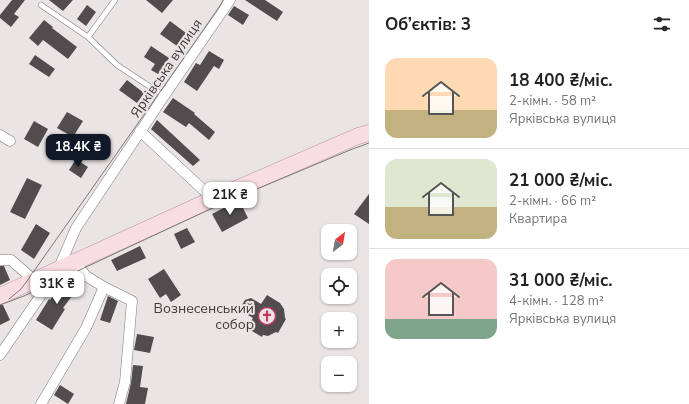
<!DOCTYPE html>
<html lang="uk">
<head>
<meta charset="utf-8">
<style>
	:root { --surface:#fff; --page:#f6f6f6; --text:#222; --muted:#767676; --line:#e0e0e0; --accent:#111827 }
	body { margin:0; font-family:"Nunito Sans",sans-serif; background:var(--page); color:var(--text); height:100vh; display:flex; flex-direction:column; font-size:15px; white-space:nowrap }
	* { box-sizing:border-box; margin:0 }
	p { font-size:13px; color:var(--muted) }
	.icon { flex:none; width:22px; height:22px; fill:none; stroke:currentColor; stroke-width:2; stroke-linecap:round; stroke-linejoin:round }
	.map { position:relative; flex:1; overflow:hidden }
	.sheet { display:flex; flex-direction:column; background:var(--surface); width:320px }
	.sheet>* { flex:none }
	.needle { width:26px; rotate:31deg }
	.tools { position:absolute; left:321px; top:224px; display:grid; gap:8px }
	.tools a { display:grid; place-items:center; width:36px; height:36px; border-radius:8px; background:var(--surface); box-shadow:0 1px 3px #0004; font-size:20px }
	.price { position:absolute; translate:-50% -34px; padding:0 9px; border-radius:8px; background:#fff; color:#222; font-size:13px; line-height:26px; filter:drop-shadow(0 1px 2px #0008) }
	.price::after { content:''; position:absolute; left:50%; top:24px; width:12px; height:9px; margin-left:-6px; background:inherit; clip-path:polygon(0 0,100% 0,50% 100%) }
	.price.selected { background:var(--accent); color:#fff }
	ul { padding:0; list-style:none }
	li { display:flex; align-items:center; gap:12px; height:100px; padding:0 16px }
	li+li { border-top:1px solid var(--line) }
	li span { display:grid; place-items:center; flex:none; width:112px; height:80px; border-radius:12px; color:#555 }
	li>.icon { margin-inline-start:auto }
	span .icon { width:48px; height:48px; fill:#fffc; stroke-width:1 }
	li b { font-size:17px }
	h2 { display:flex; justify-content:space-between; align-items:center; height:48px; padding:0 16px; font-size:17px }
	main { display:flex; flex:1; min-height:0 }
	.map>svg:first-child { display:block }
	.building { fill:#514c4d }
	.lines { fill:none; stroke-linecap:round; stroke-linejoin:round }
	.lane-casing { stroke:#7f797a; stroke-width:6 }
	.street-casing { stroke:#7f797a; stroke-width:11 }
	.primary-casing { stroke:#b4969c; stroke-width:17 }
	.lane { stroke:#fff; stroke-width:5 }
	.street { stroke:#fff; stroke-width:10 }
	.primary { stroke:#f8dde2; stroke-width:16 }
	.tram { stroke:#7c7878; stroke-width:1 }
	.labels { text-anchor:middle; stroke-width:4; stroke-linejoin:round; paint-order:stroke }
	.street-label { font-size:14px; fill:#3e3c3c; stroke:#ebe4e5 }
	.poi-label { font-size:14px; fill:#3e3c3c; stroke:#ebe4e5; text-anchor:end }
</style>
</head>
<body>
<main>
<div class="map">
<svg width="369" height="404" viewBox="0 0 369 404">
	<rect width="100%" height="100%" fill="#ebe4e5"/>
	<path class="building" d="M12,0H25L14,14L19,17L11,27L0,18V15Z
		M49,0H73L63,11Z
		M146,0H173L162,13Z
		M245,0H265L283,12L277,21Z
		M87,5L96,12L86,26L77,19Z
		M234,6L249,15L243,25L228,15Z
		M44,20L53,27L52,28L77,47L68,59L43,40L38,46L29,38Z
		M170,21L186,33L177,46L160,34Z
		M151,46L169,58L158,74L151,70L155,64L144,57Z
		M209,51L224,60L219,69L214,66L197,91L184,82L196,63L200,65Z
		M35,55L55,69L49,77L29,64Z
		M127,80L144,93L137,103L119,90Z
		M173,98L195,113L194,114L215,132L209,140L189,123L186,127L163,112Z
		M67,112L83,121L73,137L57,128Z
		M157,120L200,160L193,166L151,129Z
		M34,121L48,129L38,147L24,139Z
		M76,159L88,167L81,178L69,170Z
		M27,178L42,185L25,219L10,212Z
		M369,194V224L354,214Z
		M239,200L248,218L222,232L212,214Z
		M36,224L50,233L34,259L21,250Z
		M187,228L195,242L181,249L174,234Z
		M140,246L146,258L117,271L111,260Z
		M0,266H4L10,280L0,285Z
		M164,269L181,295L171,302L166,294L160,298L148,279Z
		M66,279L78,288L63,308L65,309L52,330L36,320L49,299L50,300Z
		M267,295L280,303L284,309L285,318L286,319L278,333L276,332L268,336L263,335L262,337L247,328L253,318L243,312L242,305L245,300L251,298L261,304Z
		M108,296L118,301L110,323L100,320Z
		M0,305H3L10,320L0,325Z
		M137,334L154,337L150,353L134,350Z
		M133,365L143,366L140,387L148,388L145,404H126L131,383Z
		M60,385L74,394L68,404L54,395Z"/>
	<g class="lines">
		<g class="lane-casing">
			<path id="lane" d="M41,5L88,37L117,65L164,96
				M88,37L115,0"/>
		</g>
		<g class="street-casing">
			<path id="street" d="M140,131L213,199
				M0,135L10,141
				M0,260H11L35,281
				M75,262L86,276L104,287L132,301L125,382L119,404
				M0,355L58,270L76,228L164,96L230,0
				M41,404L86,328L104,287"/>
		</g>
		<g class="primary-casing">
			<path id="primary" d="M0,296L213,199L358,136L369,133"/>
		</g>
		<use href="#lane" class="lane"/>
		<use href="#street" class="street"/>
		<use href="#primary" class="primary"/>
		<path class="tram" d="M9,299L21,289L27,281L219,8L223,0
			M0,305L24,296L221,204L350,150L369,143"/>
	</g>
	<defs>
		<g id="church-ring" transform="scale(0.9)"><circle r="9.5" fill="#ebe4e5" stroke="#c53866" stroke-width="1.5"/><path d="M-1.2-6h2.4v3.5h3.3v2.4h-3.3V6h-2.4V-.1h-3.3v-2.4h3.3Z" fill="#c53866"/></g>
	</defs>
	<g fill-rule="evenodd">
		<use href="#church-ring" x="267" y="316"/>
	</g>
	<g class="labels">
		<g class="street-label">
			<text transform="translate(166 68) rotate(-56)" y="5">Ярківська вулиця</text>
		</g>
		<g class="poi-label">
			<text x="254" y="313">Вознесенський<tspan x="254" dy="16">собор</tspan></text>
		</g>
	</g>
</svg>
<div class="tools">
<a><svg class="needle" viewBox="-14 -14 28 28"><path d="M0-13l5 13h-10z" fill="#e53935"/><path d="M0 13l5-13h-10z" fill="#767676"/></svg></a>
<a><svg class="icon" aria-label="locate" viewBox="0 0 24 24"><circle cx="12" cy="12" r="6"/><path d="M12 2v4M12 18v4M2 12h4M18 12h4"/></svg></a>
<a>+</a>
<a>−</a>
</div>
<b class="price selected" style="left:78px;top:168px">18.4K ₴</b>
<b class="price" style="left:230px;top:216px">21K ₴</b>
<b class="price" style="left:57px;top:305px">31K ₴</b>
</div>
<section class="sheet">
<h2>Об’єктів: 3<svg class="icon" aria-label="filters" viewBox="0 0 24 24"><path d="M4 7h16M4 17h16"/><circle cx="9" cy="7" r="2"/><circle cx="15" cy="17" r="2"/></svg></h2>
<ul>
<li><span style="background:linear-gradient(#ffd9b3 65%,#c2b280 0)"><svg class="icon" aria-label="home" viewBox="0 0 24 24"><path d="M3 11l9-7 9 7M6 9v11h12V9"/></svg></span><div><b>18 400 ₴/міс.</b><p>2-кімн. · 58 m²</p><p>Ярківська вулиця</p></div></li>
<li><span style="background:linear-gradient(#dfe7d0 60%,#c2b280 0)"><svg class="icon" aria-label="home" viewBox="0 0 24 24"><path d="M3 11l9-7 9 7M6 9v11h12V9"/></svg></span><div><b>21 000 ₴/міс.</b><p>2-кімн. · 66 m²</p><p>Квартира</p></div></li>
<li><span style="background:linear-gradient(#f6c9c9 75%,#7fa58c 0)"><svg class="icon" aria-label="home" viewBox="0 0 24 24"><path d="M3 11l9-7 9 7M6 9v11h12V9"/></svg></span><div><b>31 000 ₴/міс.</b><p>4-кімн. · 128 m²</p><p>Ярківська вулиця</p></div></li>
</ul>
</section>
</main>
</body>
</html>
